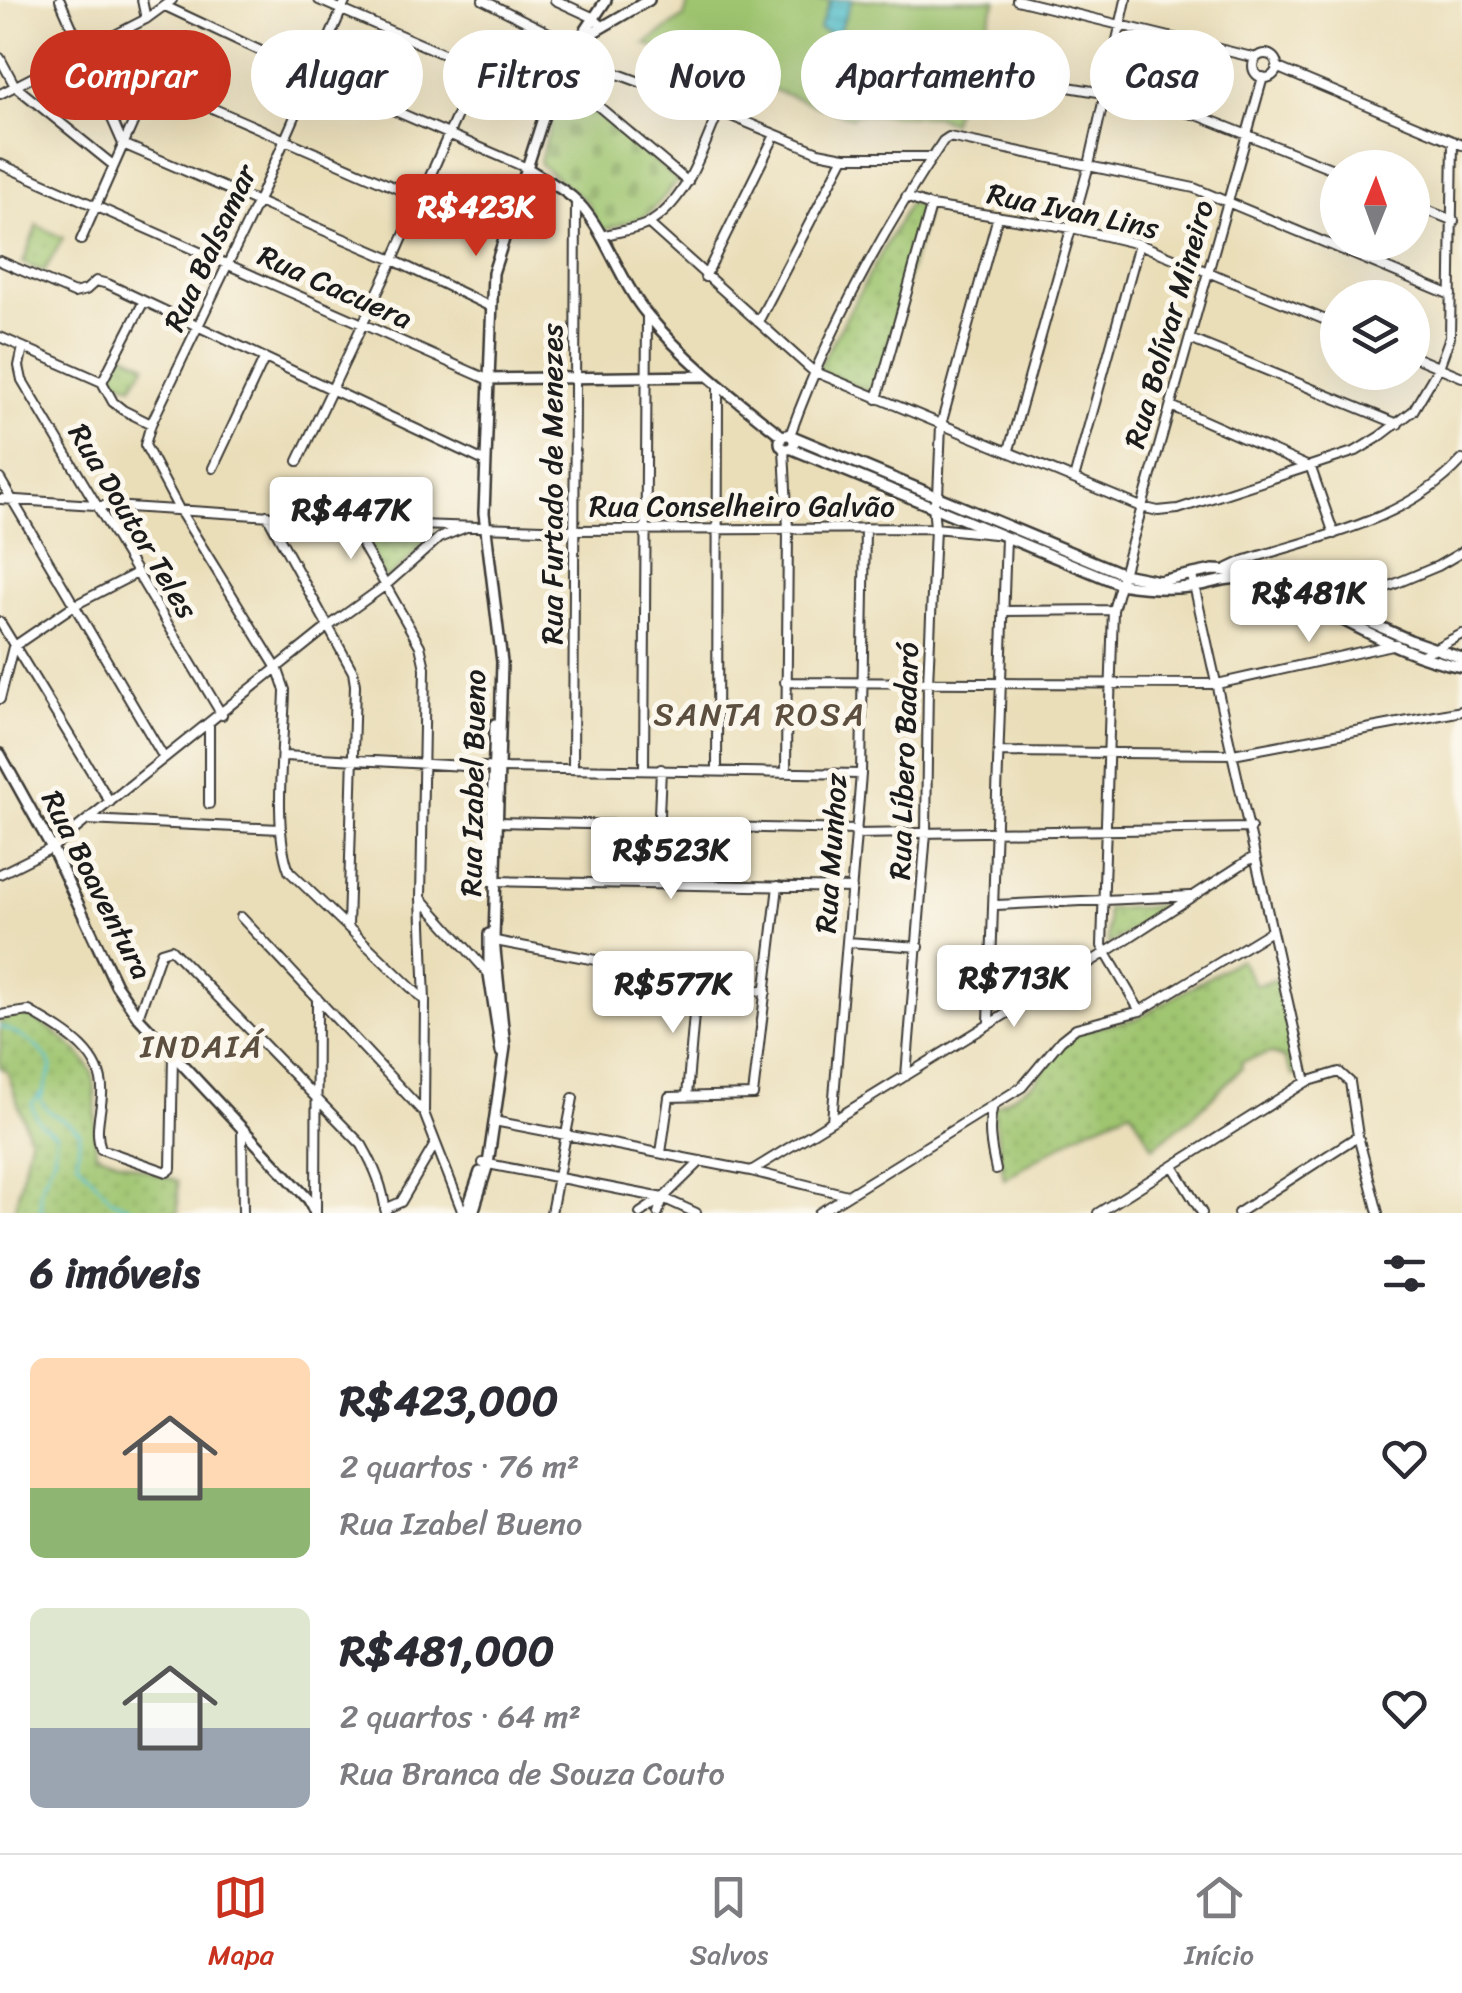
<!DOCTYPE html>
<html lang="pt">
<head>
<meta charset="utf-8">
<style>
	:root { --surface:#fff; --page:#f2f2f3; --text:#2b2b33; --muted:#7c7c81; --line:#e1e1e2; --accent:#c8321e }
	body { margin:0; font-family:Sriracha,sans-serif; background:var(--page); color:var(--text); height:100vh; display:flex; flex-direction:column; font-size:38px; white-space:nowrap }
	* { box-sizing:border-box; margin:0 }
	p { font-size:32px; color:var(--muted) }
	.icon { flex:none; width:55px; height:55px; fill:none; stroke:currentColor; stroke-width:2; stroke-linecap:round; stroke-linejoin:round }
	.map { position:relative; height:1213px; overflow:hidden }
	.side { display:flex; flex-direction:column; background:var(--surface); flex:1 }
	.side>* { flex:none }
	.hud { position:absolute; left:30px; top:30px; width:1402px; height:90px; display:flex; gap:20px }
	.needle { width:65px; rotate:1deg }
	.controls { position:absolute; left:1320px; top:150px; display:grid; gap:20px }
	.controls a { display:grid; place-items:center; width:110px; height:110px; border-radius:50%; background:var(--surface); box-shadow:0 10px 40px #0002; font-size:50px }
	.price { position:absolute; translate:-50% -85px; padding:0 22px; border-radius:10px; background:#fff; color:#222; font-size:32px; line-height:65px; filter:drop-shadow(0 2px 5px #0008) }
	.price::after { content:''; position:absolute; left:50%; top:60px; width:30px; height:22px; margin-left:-15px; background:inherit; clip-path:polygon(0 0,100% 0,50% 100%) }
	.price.on { background:var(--accent); color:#fff }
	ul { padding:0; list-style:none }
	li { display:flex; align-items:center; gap:30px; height:250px; padding:0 30px }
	li span { display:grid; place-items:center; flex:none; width:280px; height:200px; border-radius:15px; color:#555 }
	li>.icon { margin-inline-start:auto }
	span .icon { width:120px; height:120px; fill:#fffc; stroke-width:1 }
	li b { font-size:42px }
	h2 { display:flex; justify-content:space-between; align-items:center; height:120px; padding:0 30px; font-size:42px }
	.chip { padding:0 35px; border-radius:45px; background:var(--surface); box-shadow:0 10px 40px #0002; font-size:35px; line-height:90px }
	.chip.on { background:var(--accent); color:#fff }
	.tabs { display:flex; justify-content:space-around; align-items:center; height:140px; border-top:2px solid var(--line); background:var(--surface); font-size:28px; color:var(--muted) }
	.tabs a { display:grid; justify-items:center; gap:5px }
	.tabs .on { color:var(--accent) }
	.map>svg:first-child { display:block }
	.green { fill:#9fc570; stroke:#5e7046; stroke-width:2.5 }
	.cemetery { fill:url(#cemetery-stones); stroke:#5e7046; stroke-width:2.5 }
	.park { fill:url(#park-dots); stroke:#5e7046; stroke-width:2.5 }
	.water { fill:url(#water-rules); stroke:#386e74; stroke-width:2.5 }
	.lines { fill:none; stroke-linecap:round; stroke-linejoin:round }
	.stream { stroke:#53c0cc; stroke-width:2.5 }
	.minor-casing { stroke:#3b3934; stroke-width:12 }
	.tertiary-casing { stroke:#3b3934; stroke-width:14 }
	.minor { stroke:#fff; stroke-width:8 }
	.tertiary { stroke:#fff; stroke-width:9 }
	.labels { text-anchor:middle; stroke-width:10; stroke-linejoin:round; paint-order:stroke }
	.street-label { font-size:30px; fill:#1c1c1c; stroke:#fbf7ec }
	.neighbourhood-label { font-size:32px; letter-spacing:2.5px; fill:#5c4f3f; stroke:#fbf7ec }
</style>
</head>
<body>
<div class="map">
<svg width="1462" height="1213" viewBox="0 0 1462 1213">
	<defs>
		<pattern id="cemetery-stones" width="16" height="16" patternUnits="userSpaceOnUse" patternTransform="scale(2.5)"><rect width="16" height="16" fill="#9fc570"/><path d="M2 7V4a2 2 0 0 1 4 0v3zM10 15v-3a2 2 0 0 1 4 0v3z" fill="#88a960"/></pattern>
		<pattern id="park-dots" width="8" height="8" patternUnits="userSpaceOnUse" patternTransform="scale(2.5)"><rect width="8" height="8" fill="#9fc570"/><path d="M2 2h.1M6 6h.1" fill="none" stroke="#88a960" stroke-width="1.8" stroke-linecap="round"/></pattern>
		<pattern id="water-rules" width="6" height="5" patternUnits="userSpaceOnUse" patternTransform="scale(2.5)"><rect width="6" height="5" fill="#53c0cc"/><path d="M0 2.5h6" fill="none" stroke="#48a4af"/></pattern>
	</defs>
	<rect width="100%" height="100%" fill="#fbf7ec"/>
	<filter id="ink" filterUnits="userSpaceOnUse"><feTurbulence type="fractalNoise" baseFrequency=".01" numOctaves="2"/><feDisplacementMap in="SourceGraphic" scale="20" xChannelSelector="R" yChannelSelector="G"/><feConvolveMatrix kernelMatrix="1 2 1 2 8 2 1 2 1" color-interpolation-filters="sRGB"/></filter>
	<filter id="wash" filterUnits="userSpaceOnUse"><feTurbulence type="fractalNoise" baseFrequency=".0048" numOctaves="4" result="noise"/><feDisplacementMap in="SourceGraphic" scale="40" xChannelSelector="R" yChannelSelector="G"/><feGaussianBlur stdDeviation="2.25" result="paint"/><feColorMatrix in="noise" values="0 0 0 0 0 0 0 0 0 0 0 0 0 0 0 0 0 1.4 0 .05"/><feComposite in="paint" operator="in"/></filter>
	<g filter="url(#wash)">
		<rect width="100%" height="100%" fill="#eadeb9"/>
		<path class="green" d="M689,0H996L951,123L935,116L854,115L852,118L645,44L684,17Z"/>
		<path class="cemetery" d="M564,81L678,181L648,215L601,231L588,203L539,163Z"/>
		<path class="park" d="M909,203L927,209L875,394L817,370Z
			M37,225L63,238L44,272L23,263Z
			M123,353L146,364L132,386L111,377Z
			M358,525L413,528L438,533L386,580Z
			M1168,906L1108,945L1107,909Z
			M1240,959L1255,985L1279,979L1301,1074L1293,1076L1284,1058L1270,1053L1241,1062L1242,1068L1192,1117L1153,1147L1131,1110L1085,1130L1004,1179L993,1108L1036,1081L1059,1049L1081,1031L1136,1019Z
			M18,1014C42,1019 82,1049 92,1073C98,1086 95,1136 96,1153L178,1181V1213H14L30,1139L7,1071L0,1067V1020Z"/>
		<path class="water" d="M831,0H852L837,36L819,29Z"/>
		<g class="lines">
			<path class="stream" d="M0,1027C19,1032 43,1048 52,1067L40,1100C50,1118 68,1119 80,1133L77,1161L112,1200L142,1213
				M41,1093L32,1104C35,1120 42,1127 56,1134L54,1157L40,1190L41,1213"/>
		</g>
	</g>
	<g filter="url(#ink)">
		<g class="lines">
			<g class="minor-casing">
				<path id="minor" d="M60,0L123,144L393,260L491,307
					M142,0L146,19
					M319,0L547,99
					M346,0L258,201L151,424L145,445L180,511L278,670L285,690C284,740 272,827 289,871L425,1001
					M483,0L573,45
					M555,0L592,17L603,27
					M1017,0L1256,58
					M165,6L312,75L527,168
					M83,52L504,235
					M1253 66a12 12 0 1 1 24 0a12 12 0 1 1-24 0Z
					M566,55L719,111L818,152L844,157H932
					M0,58L15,86L113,165
					M1276,67L1462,145
					M558,72L688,182
					M979,72L1104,93L1197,115L1338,171
					M0,94L146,19L172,0
					M0,164L487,379
					M906,197L931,206L1072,228L1139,244L1338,325
					M1412,204L1454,221
					M648,223L813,371L1141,507L1158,511L1178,509L1356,451L1379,437L1413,411L1439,367L1450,337L1453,141
					M601,236C615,232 634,230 647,224C687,203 702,149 719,111
					M81,240L151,82
					M0,261L74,293L86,290L96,281L108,284L484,461
					M705,277L775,135
					M758,322L844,157
					M0,337L102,382L113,402L123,410L151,424
					M1190,339L1398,424
					M23,347L19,366L22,380L222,715
					M1412,356L1462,377
					M102,382L144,301
					M877,399L931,206
					M1171,406L1311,468L1334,534
					M790,435C828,330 881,233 943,141L949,137L1194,188L1451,295
					M784,449L788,529L786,771
					M1009,450L1089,165L1126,0
					M298,461L393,260L477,70
					M213,468L264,359
					M0,479L164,758
					M1074,479L1139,244
					M0,499L416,525L574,530L935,528L994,534
					M267,515L353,672L355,685L348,927
					M349,521L420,646L425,668L421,898L425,1001L424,1113L463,1213
					M1228,568L1243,561C1320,536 1405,522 1462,460
					M1192,576L1306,1082
					M1337,608L1438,566L1462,552
					M1005,611L1113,610
					M0,622L110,802
					M1422,655L1462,634
					M785,682L1217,684L1396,644
					M0,699L13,647L73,606L137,573
					M999,752L1233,754L1462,711
					M284,756L501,768L861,774
					M573,768L576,201
					M644,769L647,314
					M717,769L718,386
					M209,804V725
					M88,820L280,829
					M496,822L857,830
					M856,834L1251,828
					M0,874L52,848L329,626L386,585L439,538L464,528
					M490,881L852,888
					M656,883L661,769
					M422,899L489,974
					M996,905L1191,896
					M241,917L424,1113
					M490,940L766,992
					M847,942L919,947
					M1140,1011L1102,946L1113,610L1263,77
					M0,1015L29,1011C61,1030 105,1052 102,1095C101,1113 94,1131 101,1149L167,1172L171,1169L173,1053
					M138,1017L161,952L171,949L362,1145C375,1168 383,1187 386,1213
					M989,1022L1006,537
					M906,1076L926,833L928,683L935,528L933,504L938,496L941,425L998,216
					M687,1096L697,979
					M993,1105C987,1127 991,1148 996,1170
					M494,1121L751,1171L847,1195
					M832,1121L861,774L865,528
					M242,1128L243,1213
					M661,1153L669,1097L753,1095L778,886
					M483,1163L663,1198L696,1213
					M1173,1166L1202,1213
					M751,1171L1105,953L1255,856
					M385,1209L401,1202L435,1144
					M316,1213L317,998
					M551,1213L573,1098
					M640,1213L661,1199
					M658,1213L663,1198L701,1161
					M819,1213L1022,1087L1061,1040L1076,1028L1140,1011L1271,931
					M1098,1213L1306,1082L1339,1072L1350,1082L1358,1136L1378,1213
					M1238,1213L1358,1136"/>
			</g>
			<g class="tertiary-casing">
				<path id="tertiary" d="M582,35L592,33L649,0
					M527,168C542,178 559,186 572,197C603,223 618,279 646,313C685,361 734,398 782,436
					M487,379L706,376
					M780 442a7 7 0 1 1 14 0a7 7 0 1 1-14 0Z
					M792,436L1123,574L1159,581L1213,570L1255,572L1410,640L1462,658
					M790,448L1120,584C1144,588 1165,590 1189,587C1212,584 1233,574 1257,581C1326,604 1389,654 1462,667
					M0,754L52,848L116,985L138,1017L309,1200L315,1213
					M490,874L495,724
					M489,934V974L501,1052
					M466,1213L480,1172
					M473,1213L488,1164L505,1047L494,940L502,662L484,513L493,273L558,72L606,0"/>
			</g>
			<use href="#minor" class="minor"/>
			<use href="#tertiary" class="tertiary"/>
		</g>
	</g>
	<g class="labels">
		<g class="street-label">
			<text transform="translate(1073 211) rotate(12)" y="10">Rua Ivan Lins</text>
			<text transform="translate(210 248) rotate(-65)" y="10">Rua Balsamar</text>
			<text transform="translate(335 287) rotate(24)" y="10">Rua Cacuera</text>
			<text transform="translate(1169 324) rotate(-74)" y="10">Rua Bolívar Mineiro</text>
			<text transform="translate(552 484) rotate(-90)" y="10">Rua Furtado de Menezes</text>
			<text x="742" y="516">Rua Conselheiro Galvão</text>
			<text transform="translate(133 521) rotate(59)" y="10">Rua Doutor Teles</text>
			<text transform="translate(904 761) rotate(-88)" y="10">Rua Líbero Badaró</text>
			<text transform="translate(473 783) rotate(-89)" y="10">Rua Izabel Bueno</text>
			<text transform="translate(831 853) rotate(-86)" y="10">Rua Munhoz</text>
			<text transform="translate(97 885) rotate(63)" y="10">Rua Boaventura</text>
		</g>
		<g class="neighbourhood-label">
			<text x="760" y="725">SANTA ROSA</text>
			<text x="202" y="1057">INDAIÁ</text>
		</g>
	</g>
</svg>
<div class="controls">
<a><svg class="needle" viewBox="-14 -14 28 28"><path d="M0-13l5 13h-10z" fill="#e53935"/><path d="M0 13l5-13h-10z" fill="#7c7c81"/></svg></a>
<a><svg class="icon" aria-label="layers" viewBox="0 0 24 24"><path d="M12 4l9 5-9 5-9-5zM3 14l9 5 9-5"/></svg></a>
</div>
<b class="price on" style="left:476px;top:259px">R$423K</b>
<b class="price" style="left:351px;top:562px">R$447K</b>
<b class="price" style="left:1309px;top:645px">R$481K</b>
<b class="price" style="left:671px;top:902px">R$523K</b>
<b class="price" style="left:1014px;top:1030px">R$713K</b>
<b class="price" style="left:673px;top:1036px">R$577K</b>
<div class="hud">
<a class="chip on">Comprar</a>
<a class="chip">Alugar</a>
<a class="chip">Filtros</a>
<a class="chip">Novo</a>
<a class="chip">Apartamento</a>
<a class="chip">Casa</a>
</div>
</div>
<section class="side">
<h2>6 imóveis<svg class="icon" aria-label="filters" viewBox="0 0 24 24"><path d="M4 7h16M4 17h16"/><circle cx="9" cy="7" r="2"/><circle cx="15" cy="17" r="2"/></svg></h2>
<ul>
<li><span style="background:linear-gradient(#ffd9b3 65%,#8fb573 0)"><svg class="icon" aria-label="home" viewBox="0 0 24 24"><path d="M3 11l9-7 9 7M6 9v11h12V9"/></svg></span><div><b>R$423,000</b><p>2 quartos · 76 m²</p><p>Rua Izabel Bueno</p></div><svg class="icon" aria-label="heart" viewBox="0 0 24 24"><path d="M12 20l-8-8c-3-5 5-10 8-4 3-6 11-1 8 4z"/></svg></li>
<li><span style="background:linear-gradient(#dfe7d0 60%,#9aa5b1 0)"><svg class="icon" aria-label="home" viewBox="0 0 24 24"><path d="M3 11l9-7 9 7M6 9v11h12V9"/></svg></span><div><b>R$481,000</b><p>2 quartos · 64 m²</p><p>Rua Branca de Souza Couto</p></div><svg class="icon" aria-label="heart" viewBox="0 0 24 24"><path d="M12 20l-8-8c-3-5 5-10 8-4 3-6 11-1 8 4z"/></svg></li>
</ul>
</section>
<nav class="tabs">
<a class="on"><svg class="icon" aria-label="map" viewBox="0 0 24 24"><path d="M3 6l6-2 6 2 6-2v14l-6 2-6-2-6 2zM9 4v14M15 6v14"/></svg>Mapa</a>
<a><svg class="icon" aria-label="saved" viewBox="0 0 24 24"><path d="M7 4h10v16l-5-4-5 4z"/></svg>Salvos</a>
<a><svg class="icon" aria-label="home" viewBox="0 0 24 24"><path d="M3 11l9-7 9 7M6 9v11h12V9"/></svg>Início</a>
</nav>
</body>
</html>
